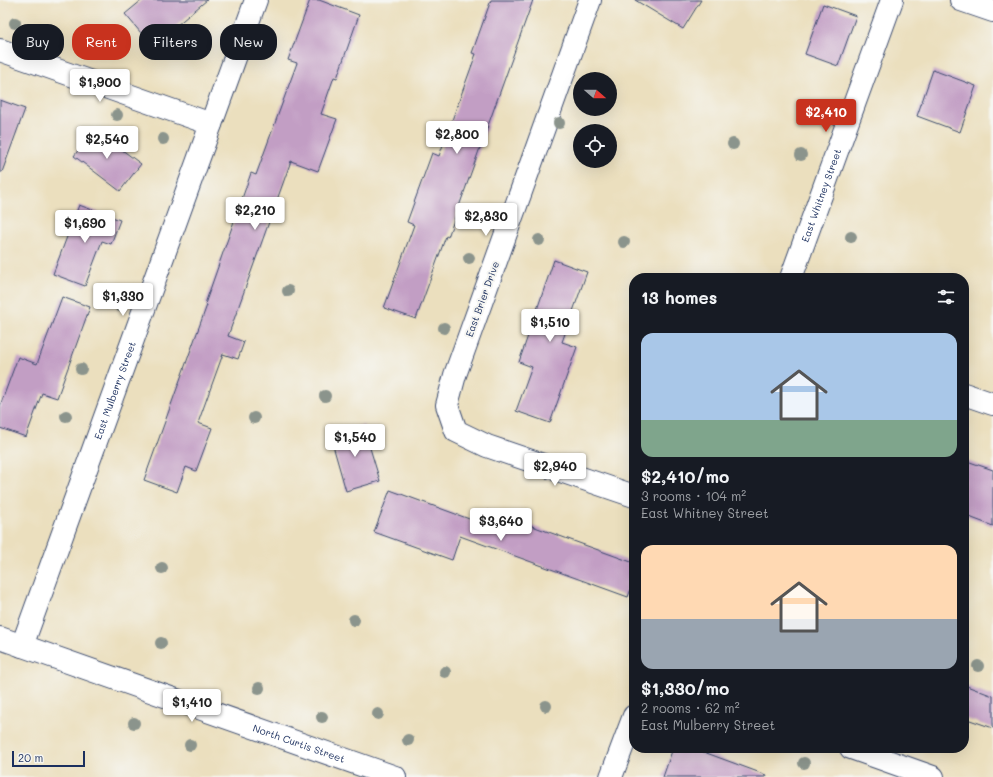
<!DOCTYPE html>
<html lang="en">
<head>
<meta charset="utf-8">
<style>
	:root { --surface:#171b24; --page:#20242c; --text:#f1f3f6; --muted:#9ea1a6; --accent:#c8321e }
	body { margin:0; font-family:Mali,sans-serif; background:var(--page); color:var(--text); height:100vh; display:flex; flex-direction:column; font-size:15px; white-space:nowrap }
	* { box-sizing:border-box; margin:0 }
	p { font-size:13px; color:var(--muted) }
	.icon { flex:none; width:22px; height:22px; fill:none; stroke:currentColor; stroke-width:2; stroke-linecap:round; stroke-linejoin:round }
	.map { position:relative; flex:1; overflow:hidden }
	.panel { position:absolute; left:629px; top:273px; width:340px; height:480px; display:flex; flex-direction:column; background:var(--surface); border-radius:16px; box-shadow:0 4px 16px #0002 }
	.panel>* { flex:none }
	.banner { position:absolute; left:12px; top:24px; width:380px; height:36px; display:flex; gap:8px }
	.needle { width:26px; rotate:110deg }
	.fabs { position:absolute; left:573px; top:72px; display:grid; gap:8px }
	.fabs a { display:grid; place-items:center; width:44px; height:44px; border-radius:50%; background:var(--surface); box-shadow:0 4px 16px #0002; font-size:20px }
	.scale { position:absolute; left:12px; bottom:10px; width:73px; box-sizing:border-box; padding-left:4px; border:2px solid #1b2f5e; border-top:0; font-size:11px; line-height:14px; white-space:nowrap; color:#1b2f5e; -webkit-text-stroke:3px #f6f6f2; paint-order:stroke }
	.price { position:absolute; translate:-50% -34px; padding:0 9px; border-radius:4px; background:#fff; color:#222; font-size:13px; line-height:26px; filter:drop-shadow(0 1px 2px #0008) }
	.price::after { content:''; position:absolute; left:50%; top:24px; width:12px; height:9px; margin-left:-6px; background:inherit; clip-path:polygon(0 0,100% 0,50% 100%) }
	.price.current { background:var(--accent); color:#fff }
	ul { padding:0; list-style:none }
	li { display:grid; align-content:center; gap:8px; height:212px; padding:0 12px }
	li span { display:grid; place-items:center; height:124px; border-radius:12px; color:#555 }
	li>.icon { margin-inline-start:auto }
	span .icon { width:72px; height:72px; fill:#fffc; stroke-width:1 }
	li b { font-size:17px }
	h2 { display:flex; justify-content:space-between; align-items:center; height:48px; padding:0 12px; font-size:17px }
	.tag { padding:0 14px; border-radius:16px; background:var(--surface); box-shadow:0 4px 16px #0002; font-size:14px; line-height:36px }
	.tag.current { background:var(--accent); color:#fff }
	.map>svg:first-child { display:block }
	.building { fill:#c29ec4 }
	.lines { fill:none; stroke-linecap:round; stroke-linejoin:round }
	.minor-casing { stroke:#3a496c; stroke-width:24 }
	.minor { stroke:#fff; stroke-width:22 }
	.tree { fill:#8b948c }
	.labels { text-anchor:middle; stroke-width:4; stroke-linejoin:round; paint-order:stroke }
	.street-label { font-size:10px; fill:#1b2f5e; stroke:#f6f6f2 }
</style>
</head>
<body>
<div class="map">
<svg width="993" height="777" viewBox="0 0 993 777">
	<rect width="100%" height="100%" fill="#f6f6f2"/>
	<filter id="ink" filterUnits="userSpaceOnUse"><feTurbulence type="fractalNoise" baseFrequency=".025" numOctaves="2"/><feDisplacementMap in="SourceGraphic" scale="8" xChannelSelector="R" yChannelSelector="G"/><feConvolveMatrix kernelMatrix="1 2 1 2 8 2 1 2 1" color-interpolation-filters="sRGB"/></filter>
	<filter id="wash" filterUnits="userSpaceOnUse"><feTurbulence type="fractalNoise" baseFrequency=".012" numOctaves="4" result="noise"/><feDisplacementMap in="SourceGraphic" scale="16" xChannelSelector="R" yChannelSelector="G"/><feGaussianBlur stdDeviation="0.9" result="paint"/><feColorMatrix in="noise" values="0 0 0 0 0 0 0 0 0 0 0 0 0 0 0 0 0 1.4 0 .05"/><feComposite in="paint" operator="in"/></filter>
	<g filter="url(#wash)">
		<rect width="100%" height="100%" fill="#ebdfbe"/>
		<g id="blocks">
			<path class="building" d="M142,0H207L152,46L125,14Z
				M310,0H319L359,15L337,78L334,77L321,114L337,119L318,171L291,161L228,336L244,342L238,359L223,354L198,423L212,428L196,471L186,467L177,492L144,480L207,305L205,304L251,173L256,175L297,63L288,60Z
				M491,0H533L448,237L446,236L416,319L384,308L414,225L407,222L432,153L439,156L476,54L472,53Z
				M635,0H701L683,29Z
				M823,4L856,16L838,66L805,54Z
				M933,70L976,86L960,132L917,116Z
				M0,100L25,109L2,172H0Z
				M94,129L141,164L120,191L74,156Z
				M79,205L120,220L111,244L102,241L85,286L53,274Z
				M554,260L587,272L562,342L577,347L550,423L516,411L532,367L519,362Z
				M62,297L90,307L57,398L42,393L26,437L0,428V406L18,357L37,364Z
				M363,425L380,481L346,491L330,435Z
				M964,460L993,470V526L964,515Z
				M390,490L483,524L488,510L634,563V581L628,597L460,536L452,560L374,532Z
				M964,685L993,696V728L964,718Z
				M673,748H693L766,775L765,777H663Z"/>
		</g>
	</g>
	<g filter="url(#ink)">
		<use href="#blocks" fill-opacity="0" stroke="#3a496c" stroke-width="1"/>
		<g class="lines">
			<g class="minor-casing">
				<g id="minor">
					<path d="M590,0L455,375L447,405L456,431L487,446L634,496"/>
					<path d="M961,0L993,11"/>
					<path d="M0,50L211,124"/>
					<path id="s1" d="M791,278L892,0"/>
					<path d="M964,394L993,404"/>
					<path id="s2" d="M0,638L395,777"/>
					<path id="s3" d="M22,646L256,0"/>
					<path d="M851,748L933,777"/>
					<path d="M611,777L634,716"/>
				</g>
			</g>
			<use href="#minor" class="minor"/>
		</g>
		<g class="tree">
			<circle cx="15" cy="23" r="6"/>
			<circle cx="117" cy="115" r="6"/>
			<circle cx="559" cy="123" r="6"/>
			<circle cx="163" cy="139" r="6"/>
			<circle cx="733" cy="144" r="6"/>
			<circle cx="801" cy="155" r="6"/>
			<circle cx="851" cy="237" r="6"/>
			<circle cx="539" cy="240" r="6"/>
			<circle cx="624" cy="242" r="6"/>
			<circle cx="469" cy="258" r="6"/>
			<circle cx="288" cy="291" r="6"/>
			<circle cx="120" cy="306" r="6"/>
			<circle cx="444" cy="328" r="6"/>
			<circle cx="81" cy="369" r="6"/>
			<circle cx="325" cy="396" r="6"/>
			<circle cx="66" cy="416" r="6"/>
			<circle cx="254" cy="418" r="6"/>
			<circle cx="162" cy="568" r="6"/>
			<circle cx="354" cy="620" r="6"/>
			<circle cx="161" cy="643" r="6"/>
			<circle cx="978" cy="666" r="6"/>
			<circle cx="445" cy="672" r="6"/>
			<circle cx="259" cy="688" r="6"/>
			<circle cx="546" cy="706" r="6"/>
			<circle cx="378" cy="714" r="6"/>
			<circle cx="322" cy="717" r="6"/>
			<circle cx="134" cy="723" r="6"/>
			<circle cx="408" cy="740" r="6"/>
			<circle cx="190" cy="745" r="6"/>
			<circle cx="804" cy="763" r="6"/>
		</g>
	</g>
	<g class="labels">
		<g class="street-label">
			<text dy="4" stroke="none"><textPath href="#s1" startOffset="88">East Whitney Street</textPath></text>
			<text transform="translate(482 299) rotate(-70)" y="4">East Brier Drive</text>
			<text dy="4" stroke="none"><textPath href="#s3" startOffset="272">East Mulberry Street</textPath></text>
			<text dy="4" stroke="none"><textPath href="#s2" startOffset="317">North Curtis Street</textPath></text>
		</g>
	</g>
</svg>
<div class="fabs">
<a><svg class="needle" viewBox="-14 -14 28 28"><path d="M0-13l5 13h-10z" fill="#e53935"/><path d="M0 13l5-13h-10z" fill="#9ea1a6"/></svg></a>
<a><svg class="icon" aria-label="locate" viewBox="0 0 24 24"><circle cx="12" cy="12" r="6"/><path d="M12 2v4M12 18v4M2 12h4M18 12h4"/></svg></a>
</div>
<div class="scale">20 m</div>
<b class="price" style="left:100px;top:103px">$1,900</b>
<b class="price current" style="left:826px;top:133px">$2,410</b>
<b class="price" style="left:457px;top:155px">$2,800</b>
<b class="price" style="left:107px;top:160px">$2,540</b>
<b class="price" style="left:255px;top:231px">$2,210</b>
<b class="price" style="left:486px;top:237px">$2,830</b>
<b class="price" style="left:85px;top:244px">$1,690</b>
<b class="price" style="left:123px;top:317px">$1,330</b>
<b class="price" style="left:550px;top:343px">$1,510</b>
<b class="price" style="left:355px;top:458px">$1,540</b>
<b class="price" style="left:555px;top:487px">$2,940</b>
<b class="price" style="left:501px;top:542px">$3,640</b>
<b class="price" style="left:192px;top:723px">$1,410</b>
<div class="banner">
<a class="tag">Buy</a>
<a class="tag current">Rent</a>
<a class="tag">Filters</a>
<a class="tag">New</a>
</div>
<section class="panel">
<h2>13 homes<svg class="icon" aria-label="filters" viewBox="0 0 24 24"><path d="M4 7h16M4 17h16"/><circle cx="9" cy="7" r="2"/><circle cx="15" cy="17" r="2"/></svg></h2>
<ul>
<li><span style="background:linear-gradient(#a9c7e8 70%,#7fa58c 0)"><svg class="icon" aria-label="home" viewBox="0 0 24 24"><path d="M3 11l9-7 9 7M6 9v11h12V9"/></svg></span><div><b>$2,410/mo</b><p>3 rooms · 104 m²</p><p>East Whitney Street</p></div></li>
<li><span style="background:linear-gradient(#ffd9b3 60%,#9aa5b1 0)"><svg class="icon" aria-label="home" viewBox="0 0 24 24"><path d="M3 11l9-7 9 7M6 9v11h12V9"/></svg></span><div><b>$1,330/mo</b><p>2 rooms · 62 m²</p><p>East Mulberry Street</p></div></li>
</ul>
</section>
</div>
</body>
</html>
